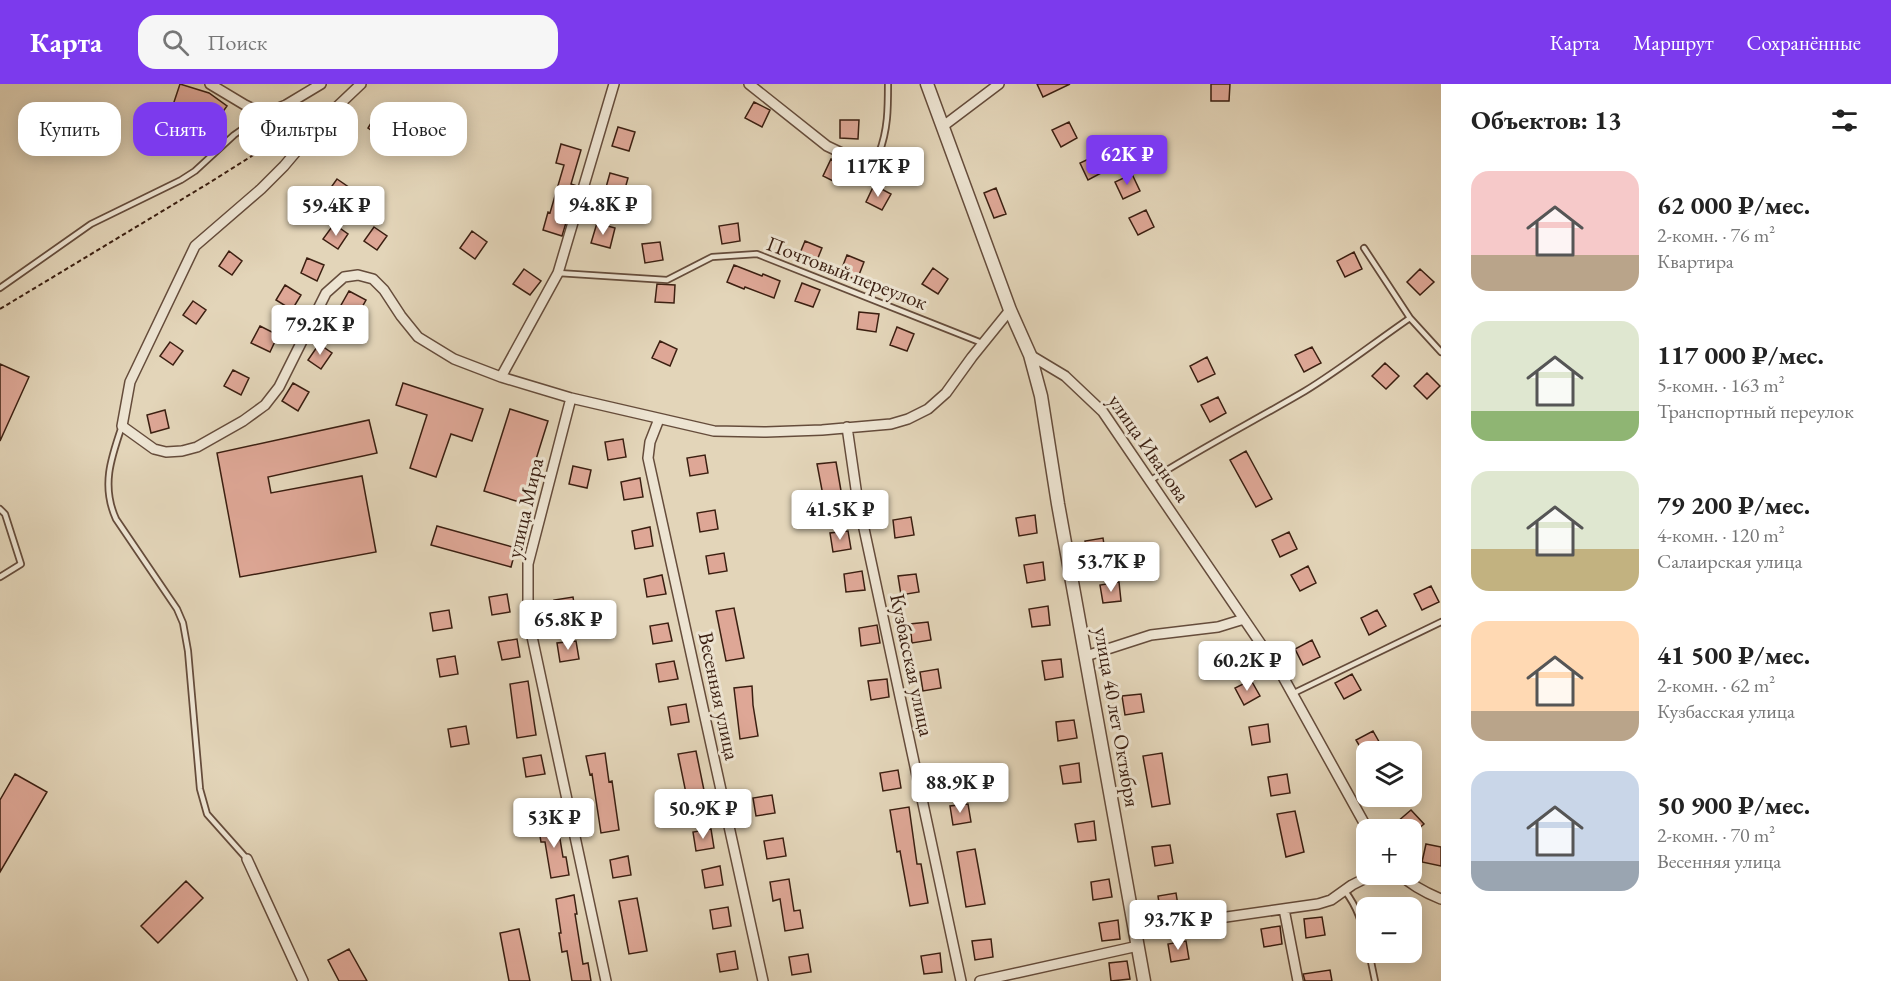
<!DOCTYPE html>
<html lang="ru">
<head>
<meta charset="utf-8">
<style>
	:root { --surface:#fff; --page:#f6f6f6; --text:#222; --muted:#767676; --accent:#7c3aed }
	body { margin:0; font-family:"EB Garamond",serif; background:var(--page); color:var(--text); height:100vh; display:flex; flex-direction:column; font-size:22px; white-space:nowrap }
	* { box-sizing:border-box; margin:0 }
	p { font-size:20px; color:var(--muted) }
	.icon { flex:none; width:33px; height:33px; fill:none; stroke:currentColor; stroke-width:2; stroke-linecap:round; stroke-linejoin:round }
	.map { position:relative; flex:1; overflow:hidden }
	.side { display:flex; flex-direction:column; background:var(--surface); width:450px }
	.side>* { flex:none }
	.guide { position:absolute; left:18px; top:18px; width:570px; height:54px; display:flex; gap:12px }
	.tools { position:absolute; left:1356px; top:657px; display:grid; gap:12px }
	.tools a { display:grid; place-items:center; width:66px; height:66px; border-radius:12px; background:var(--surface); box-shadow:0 3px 15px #0003; font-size:30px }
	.price { position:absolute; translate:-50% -51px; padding:0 14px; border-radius:6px; background:#fff; color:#222; font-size:20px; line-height:39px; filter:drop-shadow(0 2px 3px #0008) }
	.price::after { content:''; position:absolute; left:50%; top:36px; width:18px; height:14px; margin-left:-9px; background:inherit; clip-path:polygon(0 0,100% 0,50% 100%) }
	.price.on { background:var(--accent); color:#fff }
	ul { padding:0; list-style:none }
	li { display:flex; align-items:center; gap:18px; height:150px; padding:0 30px }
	li span { display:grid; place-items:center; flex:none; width:168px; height:120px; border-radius:18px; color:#555 }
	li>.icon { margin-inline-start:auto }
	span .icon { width:72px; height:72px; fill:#fffc; stroke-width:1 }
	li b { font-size:26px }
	h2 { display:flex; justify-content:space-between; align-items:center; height:72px; padding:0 30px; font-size:26px }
	.chip { padding:0 21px; border-radius:18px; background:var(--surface); box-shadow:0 3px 15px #0003; font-size:21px; line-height:54px }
	.chip.on { background:var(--accent); color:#fff }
	header { display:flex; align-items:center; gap:36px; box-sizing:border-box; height:84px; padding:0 30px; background:var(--accent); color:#fff }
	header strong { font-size:28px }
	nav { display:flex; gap:33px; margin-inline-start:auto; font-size:21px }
	.search { width:420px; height:54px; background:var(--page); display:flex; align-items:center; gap:15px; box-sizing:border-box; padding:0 21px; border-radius:18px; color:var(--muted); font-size:22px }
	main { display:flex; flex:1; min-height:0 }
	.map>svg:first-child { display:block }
	.building { fill:#dea796; stroke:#3b1f11; stroke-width:1.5 }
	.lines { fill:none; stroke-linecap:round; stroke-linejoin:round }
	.service-casing { stroke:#654c3b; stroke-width:8 }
	.minor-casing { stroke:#654c3b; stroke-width:12 }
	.tertiary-casing { stroke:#654c3b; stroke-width:15 }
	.path { stroke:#3b1f11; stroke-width:2; stroke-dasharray:4.5 3; stroke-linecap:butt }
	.service { stroke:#ede4d2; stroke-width:4.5 }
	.minor { stroke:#ede4d2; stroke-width:9 }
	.tertiary { stroke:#ede4d2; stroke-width:12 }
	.labels { text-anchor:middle; stroke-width:6; stroke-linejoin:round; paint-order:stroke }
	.street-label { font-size:21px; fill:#3b1f11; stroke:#ede4d2 }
</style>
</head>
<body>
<header>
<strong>Карта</strong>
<div class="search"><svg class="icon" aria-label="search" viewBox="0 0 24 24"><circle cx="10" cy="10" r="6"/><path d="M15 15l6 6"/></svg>Поиск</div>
<nav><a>Карта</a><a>Маршрут</a><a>Сохранённые</a></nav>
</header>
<main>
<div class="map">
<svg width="1441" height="897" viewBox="0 0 1441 897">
	<rect width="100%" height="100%" fill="#e3d5b9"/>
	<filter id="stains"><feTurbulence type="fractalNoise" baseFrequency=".00333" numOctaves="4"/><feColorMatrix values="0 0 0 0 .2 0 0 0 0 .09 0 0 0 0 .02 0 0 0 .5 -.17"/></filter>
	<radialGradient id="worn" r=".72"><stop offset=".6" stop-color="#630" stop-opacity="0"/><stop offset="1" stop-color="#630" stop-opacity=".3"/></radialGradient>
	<path class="building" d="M180,0L209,9L227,22L215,39L199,27L174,18Z
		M1037,0H1070L1043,13Z
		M1211,0H1230L1229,17H1211Z
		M754,18L770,26L762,43L745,34Z
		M377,29L391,39L381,53L368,44Z
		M840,36H859L858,55L840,54Z
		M1069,38L1077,54L1061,63L1052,46Z
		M618,43L635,48L629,67L612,62Z
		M561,60L581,66L571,100L577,102L562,152L543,146L548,128L550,129L564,81L556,79Z
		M1097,71L1105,87L1088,96L1080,79Z
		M831,75L848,84L839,100L823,92Z
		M610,89L628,94L623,112L605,107Z
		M1132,90L1140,107L1123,115L1115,98Z
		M337,95L350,104L340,118L327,109Z
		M874,101L891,110L882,126L866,118Z
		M996,104L1006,130L994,134L984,109Z
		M1146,126L1154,143L1138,151L1129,134Z
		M597,139L615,144L610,164L591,159Z
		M738,139L740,157L722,160L719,142Z
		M334,140L348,150L338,165L323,155Z
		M374,143L387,152L377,166L364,157Z
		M472,147L487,158L475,175L460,164Z
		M805,157L822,164L815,181L798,174Z
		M660,158L663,176L645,179L642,160Z
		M229,167L242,177L232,191L219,182Z
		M1354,168L1362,185L1345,193L1337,177Z
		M847,171L864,178L857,196L840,189Z
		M307,174L324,181L317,197L301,189Z
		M734,181L762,192L763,190L780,197L774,214L745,203L744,205L727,198Z
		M933,184L948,195L938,210L922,200Z
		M524,185L541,197L530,211L513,200Z
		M1420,185L1434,198L1420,211L1407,198Z
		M802,199L820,206L813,223L795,217Z
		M657,200L675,201L674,219L655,218Z
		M285,201L301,211L292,226L276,216Z
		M349,207L366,216L357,232L340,223Z
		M193,217L206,226L196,240L183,231Z
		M859,228L879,230L876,248L857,245Z
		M260,242L278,251L270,268L251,259Z
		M897,243L914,250L907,267L890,261Z
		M660,257L677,265L670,282L652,274Z
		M170,258L183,267L173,281L160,272Z
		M319,260L332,269L321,285L308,276Z
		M1312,263L1321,279L1304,288L1295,271Z
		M1207,273L1215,290L1198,298L1190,282Z
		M1385,279L1399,292L1386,305L1372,292Z
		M0,280L29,293L0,357Z
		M233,286L249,294L241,311L224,302Z
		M1427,289L1440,302L1427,315L1414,302Z
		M293,299L309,308L298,327L282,317Z
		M403,299L483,325L472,357L451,350L436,393L410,384L427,331L396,321Z
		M1218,313L1226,329L1210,338L1201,321Z
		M510,325L548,337L533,385L540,387L529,421L484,407Z
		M165,326L169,344L151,349L147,331Z
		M369,336L377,369L268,393L271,409L362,392L376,468L240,493L217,369Z
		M623,355L626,373L608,376L605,358Z
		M1246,367L1272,415L1256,423L1230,376Z
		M705,371L708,389L690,392L687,374Z
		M836,378L844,424L826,427L817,380Z
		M573,382L591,386L587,404L569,400Z
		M640,394L643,413L624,416L621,398Z
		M715,426L718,445L700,448L697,429Z
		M1035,431L1037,449L1019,452L1016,434Z
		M911,433L914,451L895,454L893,436Z
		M437,442L516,464L511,483L431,461Z
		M650,443L653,462L635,465L632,447Z
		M848,447L851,465L833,468L830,449Z
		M1289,448L1297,465L1280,473L1272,456Z
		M1103,454L1106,473L1088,475L1085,457Z
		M724,469L727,487L709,490L706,472Z
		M1043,478L1045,496L1027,499L1024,481Z
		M1308,482L1316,499L1300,507L1291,491Z
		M862,487L865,506L846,508L844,490Z
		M916,490L919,508L901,511L898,492Z
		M662,491L666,510L647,513L644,495Z
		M1119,498L1121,517L1103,519L1100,501Z
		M1431,502L1439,518L1422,526L1414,510Z
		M507,510L510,528L492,531L489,513Z
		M573,513L576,532L558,535L554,516Z
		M1048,522L1050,541L1032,543L1029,525Z
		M734,524L744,574L726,577L716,527Z
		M449,526L452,544L433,547L430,529Z
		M1377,526L1386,542L1369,551L1361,534Z
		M928,538L931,556L912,559L910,540Z
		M668,539L672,557L653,560L650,542Z
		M877,541L880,559L861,562L859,544Z
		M517,555L520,573L502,576L498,558Z
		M1312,556L1320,573L1303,581L1295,565Z
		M576,557L579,575L560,578L557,559Z
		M455,572L458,590L440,593L437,575Z
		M1061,575L1063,593L1045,596L1042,577Z
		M674,577L678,595L659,598L656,580Z
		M938,585L941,604L923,607L920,588Z
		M1352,590L1361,606L1344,615L1335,599Z
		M887,595L889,613L871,616L868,597Z
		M1251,596L1260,612L1244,621L1235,604Z
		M528,597L536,651L517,654L510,600Z
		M752,602L753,621L758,652L740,655L734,604Z
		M1141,610L1144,628L1125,631L1122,612Z
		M686,620L689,638L671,641L668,623Z
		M1074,636L1077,654L1058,657L1056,638Z
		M1268,640L1270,658L1252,661L1249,643Z
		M466,642L469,660L451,663L448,645Z
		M1373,647L1382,663L1374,668H1363L1356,656Z
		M696,667L707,721L689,724L678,670Z
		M605,669L609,698L612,697L619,746L601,749L592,690L590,691L586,672Z
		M1162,669L1170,720L1152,723L1143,672Z
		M541,671L545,690L526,693L523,674Z
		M1079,679L1081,698L1063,700L1060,682Z
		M958,682L961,700L942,703L940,685Z
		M898,686L901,704L883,707L880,689Z
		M15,690L47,708L0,788V716Z
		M1287,690L1290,709L1271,712L1268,693Z
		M772,711L775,729L756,732L753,714Z
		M968,720L971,738L953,741L950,722Z
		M909,723L917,780H921L928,819L910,822L900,767L897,768L890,726Z
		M1411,726L1424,740L1417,746H1404L1397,738Z
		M1295,727L1304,768L1286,773L1277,730Z
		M557,737L563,773H566L569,791L551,794L545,758H541L538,740Z
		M1094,737L1096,756L1078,758L1075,740Z
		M711,745L714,764L696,767L693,748Z
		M783,754L786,772L767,775L764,757Z
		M1426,760L1441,763V782L1422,778Z
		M1170,761L1173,779L1155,782L1152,763Z
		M975,765L985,820L966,823L957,768Z
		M628,772L631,791L613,794L610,776Z
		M720,782L723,801L705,804L702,786Z
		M789,795L794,827L800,826L803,844L785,847L780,815L773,817L770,798Z
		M1109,795L1112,813L1093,816L1091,798Z
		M186,797L203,814L158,859L141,842Z
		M1176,809L1179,828L1161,831L1158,812Z
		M574,811L577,830H575L583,880L588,879L591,897H572L567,867L562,868L559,849H561L556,815Z
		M637,814L647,867L629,870L619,817Z
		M728,823L731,842L713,845L710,826Z
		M1322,833L1325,851L1306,854L1304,835Z
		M1118,836L1120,855L1102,857L1099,839Z
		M1280,842L1282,860L1264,863L1261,845Z
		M519,845L530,897H509L500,849Z
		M991,855L993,873L975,876L972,857Z
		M1186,857L1189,875L1171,878L1168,860Z
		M349,865L367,897H339L328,876Z
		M735,867L738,885L720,888L717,870Z
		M940,869L942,888L924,890L921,872Z
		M808,870L811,888L792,891L789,873Z
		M1127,877L1130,895L1111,897L1109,879Z
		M1330,886L1332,897H1305L1303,890Z"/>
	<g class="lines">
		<g class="service-casing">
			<path id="service" d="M870,71L879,69C888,46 888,24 888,0
				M1364,164L1410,234L1441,268
				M558,189L667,196L712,173L757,170L982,259
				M0,204L91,140L181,96L195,87L234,51L264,30
				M122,342C111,374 101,402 116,435L177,525L183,539L188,567L200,705L207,730L247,775
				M1151,396C1201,364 1254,337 1305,307C1341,285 1375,258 1410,234
				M0,425L5,430L21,480L0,493
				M1294,609L1441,538
				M1345,807C1357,823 1362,838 1366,858
				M1369,868L1375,897"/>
		</g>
		<g class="minor-casing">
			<path id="minor" d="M210,0L245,21L264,30L286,21L321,0
				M361,0L322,37L284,82L261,105L195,162L130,298L122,342L154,365L166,368L182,367L197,363L243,337L265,321L279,303L326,209L344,193L358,191L373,195L384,206L401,232L418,253L454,275L501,293L571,314L714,347L766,348L822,346L891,340L908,335L928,325L946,309L972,273L1010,226
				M749,0L827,62L848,72L870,71
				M942,43L999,0
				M1030,271L1065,292L1103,328L1282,591L1368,746
				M501,293L558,189L614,0
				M571,314L528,480V534L606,897
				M659,335L650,358L648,374L763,897
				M847,343L857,412L961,897
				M1086,572L1151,551L1218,543L1244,535
				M247,775L303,897
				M1400,790C1412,802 1426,809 1441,815
				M1284,825L1298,897
				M1135,846L1318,820L1331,816L1352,801L1374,790
				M980,897L1138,862"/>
		</g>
		<g class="tertiary-casing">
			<path id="tertiary" d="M927,0L1010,226L1030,271L1041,312L1058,420L1144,897"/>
		</g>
		<path class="path" d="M0,225L209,99L285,51L313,30"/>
		<use href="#service" class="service"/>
		<use href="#minor" class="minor"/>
		<use href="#tertiary" class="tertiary"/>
	</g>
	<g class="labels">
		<g class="street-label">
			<text transform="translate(847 189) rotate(21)" y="7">Почтовый переулок</text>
			<text transform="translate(1149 364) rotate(55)" y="7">улица Иванова</text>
			<text transform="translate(525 424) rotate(-77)" y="7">улица Мира</text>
			<text transform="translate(912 581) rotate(78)" y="7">Кузбасская улица</text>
			<text transform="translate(719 612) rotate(78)" y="7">Весенняя улица</text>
			<text transform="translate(1117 633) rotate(80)" y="7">улица 40 лет Октября</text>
		</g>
	</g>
	<rect width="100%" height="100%" filter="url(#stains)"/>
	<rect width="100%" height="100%" fill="url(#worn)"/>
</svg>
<div class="tools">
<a><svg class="icon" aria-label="layers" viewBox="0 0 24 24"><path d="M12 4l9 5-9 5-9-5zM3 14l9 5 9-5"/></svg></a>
<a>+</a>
<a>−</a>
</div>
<b class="price on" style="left:1127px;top:102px">62K ₽</b>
<b class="price" style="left:878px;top:114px">117K ₽</b>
<b class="price" style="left:603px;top:152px">94.8K ₽</b>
<b class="price" style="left:336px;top:153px">59.4K ₽</b>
<b class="price" style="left:320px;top:272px">79.2K ₽</b>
<b class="price" style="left:840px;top:457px">41.5K ₽</b>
<b class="price" style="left:1111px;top:509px">53.7K ₽</b>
<b class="price" style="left:568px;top:567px">65.8K ₽</b>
<b class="price" style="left:1247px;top:608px">60.2K ₽</b>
<b class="price" style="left:960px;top:730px">88.9K ₽</b>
<b class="price" style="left:703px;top:756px">50.9K ₽</b>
<b class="price" style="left:554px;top:765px">53K ₽</b>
<b class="price" style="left:1178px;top:867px">93.7K ₽</b>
<div class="guide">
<a class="chip">Купить</a>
<a class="chip on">Снять</a>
<a class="chip">Фильтры</a>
<a class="chip">Новое</a>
</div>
</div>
<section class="side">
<h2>Объектов: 13<svg class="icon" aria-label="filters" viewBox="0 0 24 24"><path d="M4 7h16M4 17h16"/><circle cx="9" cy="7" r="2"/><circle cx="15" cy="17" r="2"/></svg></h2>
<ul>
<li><span style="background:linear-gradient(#f6c9c9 70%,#b9a48a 0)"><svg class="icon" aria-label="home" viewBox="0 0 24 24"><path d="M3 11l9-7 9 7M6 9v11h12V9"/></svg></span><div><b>62 000 ₽/мес.</b><p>2-комн. · 76 m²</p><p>Квартира</p></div></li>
<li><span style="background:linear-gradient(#dfe7d0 75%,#8fb573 0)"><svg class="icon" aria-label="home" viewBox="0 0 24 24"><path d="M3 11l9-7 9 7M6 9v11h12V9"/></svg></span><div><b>117 000 ₽/мес.</b><p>5-комн. · 163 m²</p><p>Транспортный переулок</p></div></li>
<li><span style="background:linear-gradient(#dfe7d0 65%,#c2b280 0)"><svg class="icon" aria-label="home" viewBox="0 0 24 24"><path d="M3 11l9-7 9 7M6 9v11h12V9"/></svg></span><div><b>79 200 ₽/мес.</b><p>4-комн. · 120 m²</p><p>Салаирская улица</p></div></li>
<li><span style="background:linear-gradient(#ffd9b3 75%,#b9a48a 0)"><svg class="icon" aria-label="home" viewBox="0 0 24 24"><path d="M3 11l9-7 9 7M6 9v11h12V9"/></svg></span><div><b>41 500 ₽/мес.</b><p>2-комн. · 62 m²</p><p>Кузбасская улица</p></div></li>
<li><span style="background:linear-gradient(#c9d6e8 75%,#9aa5b1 0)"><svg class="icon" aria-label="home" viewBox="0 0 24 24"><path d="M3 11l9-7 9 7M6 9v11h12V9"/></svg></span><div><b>50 900 ₽/мес.</b><p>2-комн. · 70 m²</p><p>Весенняя улица</p></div></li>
</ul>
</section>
</main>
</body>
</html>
